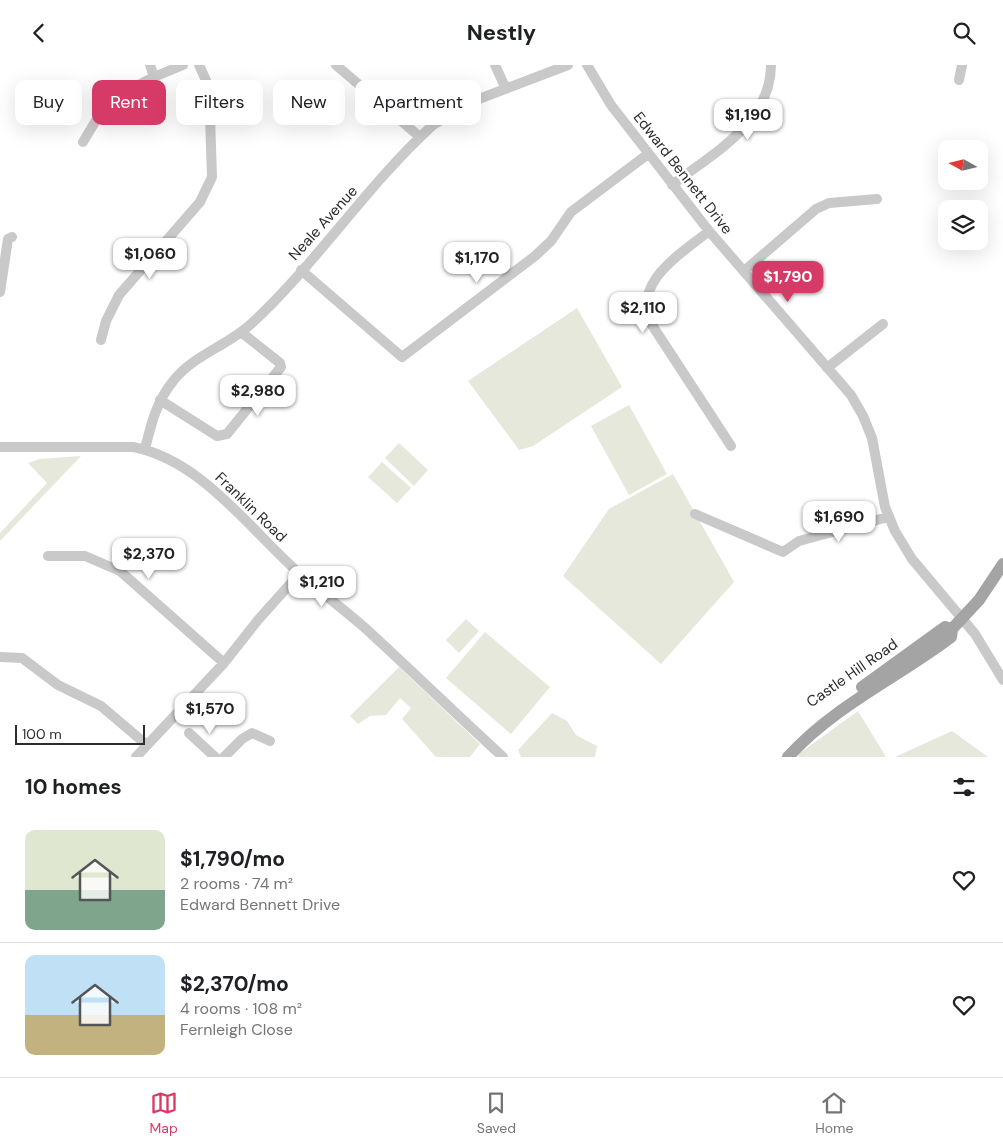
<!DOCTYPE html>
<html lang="en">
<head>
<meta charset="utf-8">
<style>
	:root { --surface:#fff; --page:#f6f6f6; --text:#202124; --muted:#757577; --line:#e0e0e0; --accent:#d63a66 }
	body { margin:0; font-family:"DM Sans",sans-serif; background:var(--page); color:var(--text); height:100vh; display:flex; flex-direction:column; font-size:19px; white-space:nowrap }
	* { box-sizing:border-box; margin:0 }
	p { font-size:16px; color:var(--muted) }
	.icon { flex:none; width:28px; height:28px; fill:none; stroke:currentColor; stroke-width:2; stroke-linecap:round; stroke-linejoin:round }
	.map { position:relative; height:692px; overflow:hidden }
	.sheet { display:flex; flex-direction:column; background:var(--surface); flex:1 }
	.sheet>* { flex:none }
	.hud { position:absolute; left:15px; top:15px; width:500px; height:45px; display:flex; gap:10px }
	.needle { width:32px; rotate:278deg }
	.fabs { position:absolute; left:938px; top:75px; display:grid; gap:10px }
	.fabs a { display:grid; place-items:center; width:50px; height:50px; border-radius:10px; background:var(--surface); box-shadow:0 5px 20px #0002; font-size:25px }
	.scale { position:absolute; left:15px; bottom:12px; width:130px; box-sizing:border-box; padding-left:5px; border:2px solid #2c2c2c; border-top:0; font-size:14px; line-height:18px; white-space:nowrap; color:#2c2c2c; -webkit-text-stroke:4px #fff; paint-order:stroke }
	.price { position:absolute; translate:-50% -42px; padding:0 11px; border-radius:10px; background:#fff; color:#222; font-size:16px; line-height:32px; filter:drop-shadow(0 1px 2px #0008) }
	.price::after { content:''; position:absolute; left:50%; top:30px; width:15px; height:11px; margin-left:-8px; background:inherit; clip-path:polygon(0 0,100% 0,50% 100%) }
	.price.selected { background:var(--accent); color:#fff }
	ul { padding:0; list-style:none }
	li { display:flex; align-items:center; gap:15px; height:125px; padding:0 25px }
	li+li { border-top:1px solid var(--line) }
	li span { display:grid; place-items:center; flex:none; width:140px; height:100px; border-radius:10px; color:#555 }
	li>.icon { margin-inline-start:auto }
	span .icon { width:60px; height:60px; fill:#fffc; stroke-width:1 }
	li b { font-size:21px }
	h2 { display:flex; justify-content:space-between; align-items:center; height:60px; padding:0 25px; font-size:21px }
	.chip { padding:0 18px; border-radius:10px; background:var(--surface); box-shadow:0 5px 20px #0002; font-size:18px; line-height:45px }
	.chip.selected { background:var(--accent); color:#fff }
	header { display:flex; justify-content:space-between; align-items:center; height:65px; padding:0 25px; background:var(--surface); font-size:22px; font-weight:700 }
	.tab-bar { display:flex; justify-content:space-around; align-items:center; height:70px; border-top:1px solid var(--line); background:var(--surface); font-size:14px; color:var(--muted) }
	.tab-bar a { display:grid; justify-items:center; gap:2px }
	.tab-bar .selected { color:var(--accent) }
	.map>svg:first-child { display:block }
	.green { fill:#e5e8da }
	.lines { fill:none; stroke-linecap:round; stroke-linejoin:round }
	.minor { stroke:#c9c9c9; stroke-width:10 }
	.major { stroke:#a4a4a4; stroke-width:12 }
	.labels { text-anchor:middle; stroke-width:5; stroke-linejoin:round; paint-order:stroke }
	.street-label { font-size:15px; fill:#2c2c2c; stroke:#fff }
</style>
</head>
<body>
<header><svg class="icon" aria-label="back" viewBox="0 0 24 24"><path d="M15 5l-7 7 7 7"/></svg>Nestly<svg class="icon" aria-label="search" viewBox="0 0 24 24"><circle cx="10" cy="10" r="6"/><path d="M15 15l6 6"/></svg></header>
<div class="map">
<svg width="1003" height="692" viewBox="0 0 1003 692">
	<rect width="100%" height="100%" fill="#fff"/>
	<path class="green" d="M577,243L622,322L533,381L519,385L468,316Z
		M629,340L667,409L629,430L591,361Z
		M399,378L428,405L414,421L385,393Z
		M81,391L0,476V468L47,418L28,398L40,394Z
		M382,397L411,423L397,438L368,412Z
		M673,409L734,517L661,599L563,511L609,444Z
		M466,554L479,566L459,588L446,575Z
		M485,567L550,622L511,669L446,613Z
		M399,602L480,679L470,692H436L402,654L411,643L400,633L386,650L370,651L358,659L350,651Z
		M858,646L886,692H798L800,688Z
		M552,648L567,656L576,670L597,681L595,692H521L518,685Z
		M952,666L988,692H895Z"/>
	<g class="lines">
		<path class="minor" d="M150,0L154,12
			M336,0L420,72
			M495,0L506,24
			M587,0L611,40L709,166L851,330L863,351L872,373L885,442L895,466L912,494L975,569L1003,615
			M959,15L962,0
			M83,77L107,37L154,12L183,0
			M672,120C713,88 771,58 771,0
			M709,166C680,190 631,217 652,260L731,381
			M301,205L402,292L535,191L551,176L571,147L648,89
			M744,206L816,144L829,138L877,134
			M0,227L8,174L12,172
			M101,275L106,256L119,230L200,137L212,112L209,22L199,0
			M827,303L883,259
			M160,335L217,371L227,369L281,302L280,298L241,267
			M0,382H133C202,395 250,465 300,509C321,527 343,544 364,562C411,605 456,649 503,692
			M145,384C151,359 157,335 174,315C194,290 227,281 251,259C317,198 367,120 433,60L471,37L568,0
			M695,449L783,487L799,476L888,452
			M48,491H85L120,506L224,598
			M0,592L22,593L58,620L101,641L147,680
			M189,668L215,692
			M136,692L224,598L258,555L299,509
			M224,692L242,674L252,668L270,676"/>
		<path class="major" d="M862,622L945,562L952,564
			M788,692C834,641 897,613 951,572L952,564L979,535L1003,499"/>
	</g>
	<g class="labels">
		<g class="street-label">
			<text transform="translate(683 108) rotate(52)" y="5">Edward Bennett Drive</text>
			<text transform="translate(323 158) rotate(-48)" y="5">Neale Avenue</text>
			<text transform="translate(251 442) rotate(44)" y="5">Franklin Road</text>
			<text transform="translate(852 608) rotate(-35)" y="5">Castle Hill Road</text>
		</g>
	</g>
</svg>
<div class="fabs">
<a><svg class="needle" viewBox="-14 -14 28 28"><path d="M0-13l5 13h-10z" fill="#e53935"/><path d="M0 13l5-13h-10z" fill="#757577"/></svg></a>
<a><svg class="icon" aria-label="layers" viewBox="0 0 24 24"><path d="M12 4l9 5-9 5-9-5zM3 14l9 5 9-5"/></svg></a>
</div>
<div class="scale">100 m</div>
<b class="price" style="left:748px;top:76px">$1,190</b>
<b class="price" style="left:150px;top:215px">$1,060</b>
<b class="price" style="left:477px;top:219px">$1,170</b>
<b class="price selected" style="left:788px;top:238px">$1,790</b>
<b class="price" style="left:643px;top:269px">$2,110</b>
<b class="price" style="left:258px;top:352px">$2,980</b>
<b class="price" style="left:839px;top:478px">$1,690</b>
<b class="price" style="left:149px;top:515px">$2,370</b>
<b class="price" style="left:322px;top:543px">$1,210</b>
<b class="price" style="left:210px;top:670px">$1,570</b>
<div class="hud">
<a class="chip">Buy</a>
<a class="chip selected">Rent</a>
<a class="chip">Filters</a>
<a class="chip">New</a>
<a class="chip">Apartment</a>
</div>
</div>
<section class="sheet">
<h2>10 homes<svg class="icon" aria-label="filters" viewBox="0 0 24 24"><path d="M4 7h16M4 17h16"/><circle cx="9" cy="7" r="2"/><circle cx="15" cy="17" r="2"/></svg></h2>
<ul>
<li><span style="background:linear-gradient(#dfe7d0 60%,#7fa58c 0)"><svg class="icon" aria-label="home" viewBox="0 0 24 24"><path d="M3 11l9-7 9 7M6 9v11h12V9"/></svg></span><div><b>$1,790/mo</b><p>2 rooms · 74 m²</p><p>Edward Bennett Drive</p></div><svg class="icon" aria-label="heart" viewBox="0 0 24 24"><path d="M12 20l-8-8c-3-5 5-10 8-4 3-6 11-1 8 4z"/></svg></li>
<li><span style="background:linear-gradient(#bfe0f5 60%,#c2b280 0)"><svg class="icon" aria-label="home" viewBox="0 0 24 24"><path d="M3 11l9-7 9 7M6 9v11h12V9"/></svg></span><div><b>$2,370/mo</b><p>4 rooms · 108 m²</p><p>Fernleigh Close</p></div><svg class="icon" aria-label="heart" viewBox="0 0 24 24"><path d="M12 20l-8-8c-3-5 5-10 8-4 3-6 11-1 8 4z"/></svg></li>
</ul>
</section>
<nav class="tab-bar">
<a class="selected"><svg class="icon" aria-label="map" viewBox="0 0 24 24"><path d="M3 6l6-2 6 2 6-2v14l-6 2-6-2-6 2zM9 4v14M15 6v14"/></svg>Map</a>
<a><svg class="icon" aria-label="saved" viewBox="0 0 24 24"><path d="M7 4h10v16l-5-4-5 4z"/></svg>Saved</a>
<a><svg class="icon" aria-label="home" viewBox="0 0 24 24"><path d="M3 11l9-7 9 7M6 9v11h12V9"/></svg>Home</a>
</nav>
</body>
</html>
